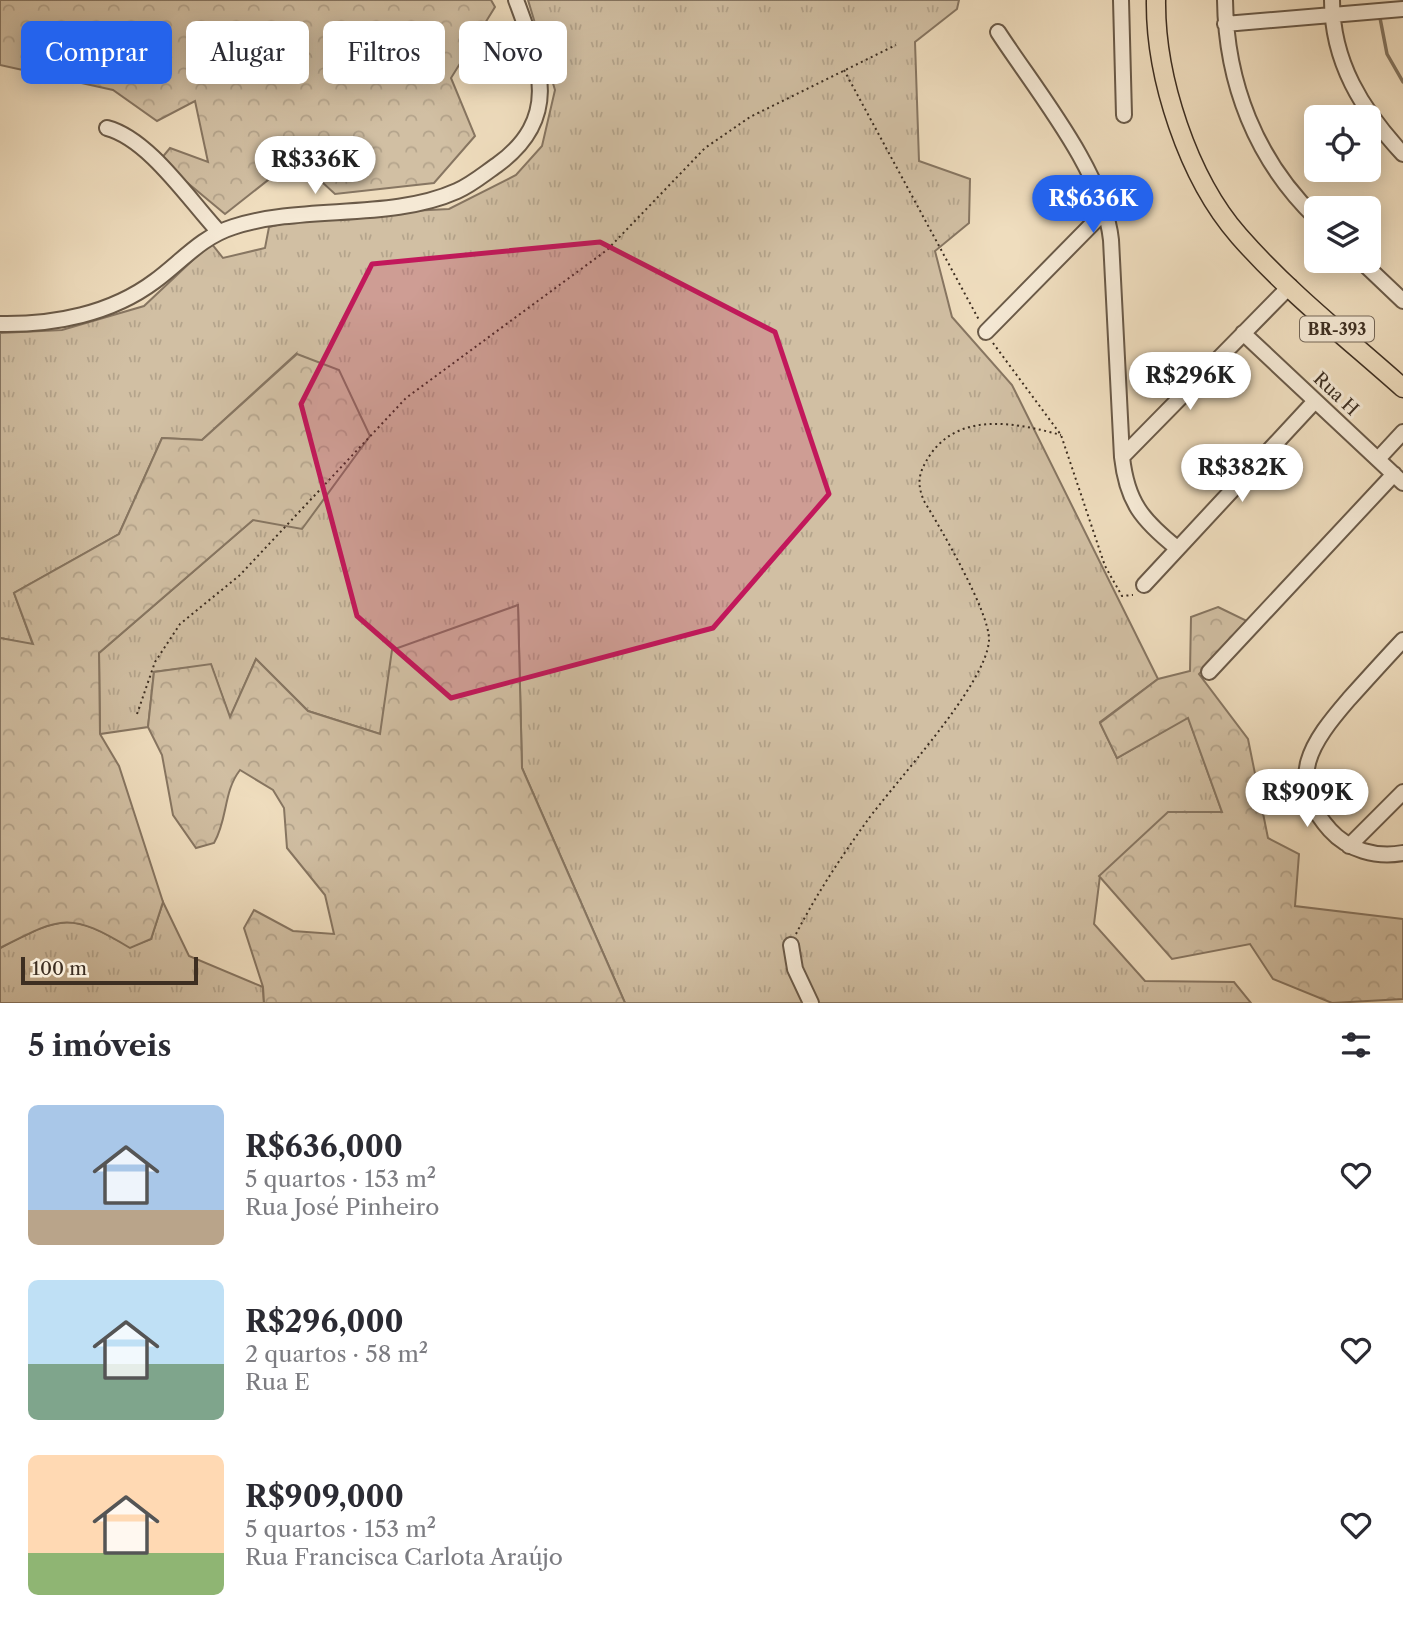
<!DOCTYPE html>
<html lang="pt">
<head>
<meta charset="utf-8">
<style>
	:root { --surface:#fff; --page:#f2f2f3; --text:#2b2b33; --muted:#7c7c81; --accent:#2563eb }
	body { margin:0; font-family:"Libre Caslon Text",serif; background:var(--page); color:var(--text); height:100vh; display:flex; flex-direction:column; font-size:26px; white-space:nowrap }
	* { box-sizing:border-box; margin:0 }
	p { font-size:23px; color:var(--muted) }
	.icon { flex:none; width:38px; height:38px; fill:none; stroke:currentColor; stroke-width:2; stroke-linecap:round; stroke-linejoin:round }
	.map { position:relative; height:1003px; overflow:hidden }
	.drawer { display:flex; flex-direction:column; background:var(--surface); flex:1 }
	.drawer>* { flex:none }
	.top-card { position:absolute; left:21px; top:21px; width:700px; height:63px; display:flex; gap:14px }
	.buttons { position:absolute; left:1304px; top:105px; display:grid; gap:14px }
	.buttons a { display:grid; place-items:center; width:77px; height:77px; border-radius:10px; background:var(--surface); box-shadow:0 4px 18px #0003; font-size:35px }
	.scale { position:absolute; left:21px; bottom:18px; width:177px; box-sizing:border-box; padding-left:7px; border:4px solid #3d2e21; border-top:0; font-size:19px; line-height:24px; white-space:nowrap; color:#3d2e21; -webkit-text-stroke:5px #f5e9d5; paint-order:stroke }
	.price { position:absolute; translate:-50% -60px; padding:0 16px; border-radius:24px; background:#fff; color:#222; font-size:23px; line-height:46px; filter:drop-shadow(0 2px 4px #0008) }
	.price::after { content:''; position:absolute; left:50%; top:42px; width:21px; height:16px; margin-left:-10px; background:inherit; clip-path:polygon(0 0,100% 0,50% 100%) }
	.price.on { background:var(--accent); color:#fff }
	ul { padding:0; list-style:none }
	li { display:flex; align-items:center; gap:21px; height:175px; padding:0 28px }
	li span { display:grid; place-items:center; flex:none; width:196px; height:140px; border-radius:10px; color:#555 }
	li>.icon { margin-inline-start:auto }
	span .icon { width:84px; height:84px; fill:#fffc; stroke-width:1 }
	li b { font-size:30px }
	h2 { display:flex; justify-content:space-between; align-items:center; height:84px; padding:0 28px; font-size:30px }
	.tag { padding:0 24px; border-radius:10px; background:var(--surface); box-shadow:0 4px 18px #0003; font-size:24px; line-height:63px }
	.tag.on { background:var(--accent); color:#fff }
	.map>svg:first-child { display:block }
	.grass { fill:url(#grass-tufts); stroke:#877662; stroke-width:2 }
	.forest { fill:url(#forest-crowns); stroke:#877662; stroke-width:2 }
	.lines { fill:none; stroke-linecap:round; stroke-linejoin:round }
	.stream { stroke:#83745f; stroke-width:3.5 }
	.minor-casing { stroke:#6a5a48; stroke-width:18 }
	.major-casing { stroke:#3d2e21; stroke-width:21 }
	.path { stroke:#3d2e21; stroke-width:2; stroke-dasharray:2 3.5; stroke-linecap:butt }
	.minor { stroke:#f5e9d5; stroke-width:14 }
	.major { stroke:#efddbe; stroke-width:18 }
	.marked { fill:#c2185b; fill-opacity:0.2; stroke:#c2185b; stroke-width:5; stroke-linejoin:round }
	.labels { text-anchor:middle; stroke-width:6; stroke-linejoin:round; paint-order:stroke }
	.shield { fill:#f5e9d5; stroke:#746657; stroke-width:2 }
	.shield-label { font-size:16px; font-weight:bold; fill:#3d2e21 }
	.street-label { font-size:18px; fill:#3d2e21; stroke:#f5e9d5 }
</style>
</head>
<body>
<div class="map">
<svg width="1403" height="1003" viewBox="0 0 1403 1003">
	<defs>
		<pattern id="grass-tufts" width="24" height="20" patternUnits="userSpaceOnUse" patternTransform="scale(1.75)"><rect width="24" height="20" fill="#d1bfa3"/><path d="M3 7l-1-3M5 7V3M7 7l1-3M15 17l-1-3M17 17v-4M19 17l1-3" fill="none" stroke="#b4a48c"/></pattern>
		<pattern id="forest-crowns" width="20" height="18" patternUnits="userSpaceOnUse" patternTransform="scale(1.75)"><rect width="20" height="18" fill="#d1bfa3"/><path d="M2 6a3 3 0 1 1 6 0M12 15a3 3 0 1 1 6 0" fill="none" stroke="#b4a48c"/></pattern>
	</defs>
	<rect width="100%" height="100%" fill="#efddbe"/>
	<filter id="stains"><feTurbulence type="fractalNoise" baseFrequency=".00286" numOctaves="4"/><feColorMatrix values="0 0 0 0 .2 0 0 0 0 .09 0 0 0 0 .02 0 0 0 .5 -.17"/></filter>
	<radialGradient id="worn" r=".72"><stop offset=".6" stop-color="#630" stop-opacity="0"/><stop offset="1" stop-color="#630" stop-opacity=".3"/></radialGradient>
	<path class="grass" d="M528,0H959L957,9L915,42L919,161L970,179L969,223L935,251L952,317L1012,385L1158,679L1100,722L1117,758L1188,717L1222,812L1100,876L1094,924L1145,981L1234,982L1251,1003H625L522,768L518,606L380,734L308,711L256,659L230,718L211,665L154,672L148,727L100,734L99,653L253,520L296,354L202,440L162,438L119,534L14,593L33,645L0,638V333L62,330L144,306L211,243L223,258L265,248L269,227L314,216L449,209L516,175L542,146L555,90Z
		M163,902L189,956L263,987L264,1003H0V948C61,917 69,911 130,947L151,939Z"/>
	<path class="forest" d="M0,0H491L495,7L451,78L475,136L434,183L335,194L296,158L225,214L160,160L170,148L208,162L195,101L157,121L113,90L0,65Z
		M297,354L339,370L370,436L302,529L253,520L99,653L100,734L119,766L163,902L151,939L130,948C69,911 61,917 0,948V638L33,644L14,593L119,534L162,438L202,440Z
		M518,605L522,768L625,1003H264L263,987L244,928L254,910L293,931L334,934L325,895L287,848L284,808L273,790L240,770C223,792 228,819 214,843L196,848L173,815L162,755L148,727L154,672L211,664L230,717L256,659L308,711L380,734L392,650Z
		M1218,607L1247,621L1199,674L1248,739L1268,838L1299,854L1295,906L1403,919V999L1332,1003L1273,979L1250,944L1172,959L1099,876L1168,812H1222L1188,718L1117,758L1100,723L1158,679L1190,671L1191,617Z"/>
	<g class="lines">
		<path class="stream" d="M1380,18L1387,54L1403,82"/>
		<g class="minor-casing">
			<path id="minor" d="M1121,0L1124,115
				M1225,0C1226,83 1256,160 1316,218
				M1332,0C1332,62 1362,110 1403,154
				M1225,24L1403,9
				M998,32C1035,89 1104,172 1111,240L1122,457
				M107,128C149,139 189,200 219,232
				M1361,261L1403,301
				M0,324C54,325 111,314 155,281C181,262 201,237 233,227C303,204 390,221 457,191C471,185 484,174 497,165C562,118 540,65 516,0
				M986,332L1105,211
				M1243,333L1403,483
				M1378,459L1403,432
				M1177,548C1142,520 1127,502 1122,457L1290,286
				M1144,585L1315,401
				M1403,640C1385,659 1367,679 1349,699C1312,742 1284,779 1330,830C1348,850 1376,858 1403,853
				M1209,672L1394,474
				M1349,846L1403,792
				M791,945L795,969L811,1003"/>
		</g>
		<g class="major-casing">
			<path id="major" d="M1156,0C1155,77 1188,178 1239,236C1288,292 1348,339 1403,388"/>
		</g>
		<path class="path" d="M844,70L979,320
			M993,343L1061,435L1105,566L1122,596L1133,595
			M137,714L155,662L180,624L240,575L406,398L607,250L705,148L750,117L896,45
			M796,934C816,895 841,857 867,821C895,782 987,684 989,640C990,613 940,527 924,501C916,482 919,472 930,455C960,411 1017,423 1061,435"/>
		<use href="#minor" class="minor"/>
		<use href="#major" class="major"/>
	</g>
	<path class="marked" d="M600,242L775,332L829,494L713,628L451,698L357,616L301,404L372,264Z"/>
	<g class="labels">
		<rect class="shield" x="1300" y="316.5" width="74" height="25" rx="5"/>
		<g class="shield-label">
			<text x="1337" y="335">BR-393</text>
		</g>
		<g class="street-label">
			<text transform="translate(1336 394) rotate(43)" y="6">Rua H</text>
		</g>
	</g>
	<rect width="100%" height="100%" filter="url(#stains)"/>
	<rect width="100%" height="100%" fill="url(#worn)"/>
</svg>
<div class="buttons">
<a><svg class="icon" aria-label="locate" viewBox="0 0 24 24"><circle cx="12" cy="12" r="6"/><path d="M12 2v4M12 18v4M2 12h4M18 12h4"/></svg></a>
<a><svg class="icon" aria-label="layers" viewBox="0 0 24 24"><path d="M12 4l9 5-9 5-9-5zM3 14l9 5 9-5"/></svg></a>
</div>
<div class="scale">100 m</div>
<b class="price" style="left:315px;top:196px">R$336K</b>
<b class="price on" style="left:1093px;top:235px">R$636K</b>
<b class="price" style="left:1190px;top:412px">R$296K</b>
<b class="price" style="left:1242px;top:504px">R$382K</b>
<b class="price" style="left:1307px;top:829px">R$909K</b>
<div class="top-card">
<a class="tag on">Comprar</a>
<a class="tag">Alugar</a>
<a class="tag">Filtros</a>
<a class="tag">Novo</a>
</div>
</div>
<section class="drawer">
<h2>5 imóveis<svg class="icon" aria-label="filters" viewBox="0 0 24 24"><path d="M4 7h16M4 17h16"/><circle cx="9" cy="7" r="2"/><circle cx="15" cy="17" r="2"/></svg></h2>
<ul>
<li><span style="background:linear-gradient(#a9c7e8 75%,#b9a48a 0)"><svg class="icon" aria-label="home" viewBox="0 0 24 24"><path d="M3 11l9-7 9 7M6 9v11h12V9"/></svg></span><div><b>R$636,000</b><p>5 quartos · 153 m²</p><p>Rua José Pinheiro</p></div><svg class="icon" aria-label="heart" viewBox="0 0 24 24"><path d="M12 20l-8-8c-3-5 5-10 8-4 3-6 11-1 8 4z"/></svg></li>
<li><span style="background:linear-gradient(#bfe0f5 60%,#7fa58c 0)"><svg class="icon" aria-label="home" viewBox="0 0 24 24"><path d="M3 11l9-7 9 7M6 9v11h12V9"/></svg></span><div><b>R$296,000</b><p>2 quartos · 58 m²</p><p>Rua E</p></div><svg class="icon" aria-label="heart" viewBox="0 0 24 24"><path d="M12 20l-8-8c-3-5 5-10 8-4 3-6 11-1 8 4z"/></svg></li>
<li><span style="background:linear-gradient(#ffd9b3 70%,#8fb573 0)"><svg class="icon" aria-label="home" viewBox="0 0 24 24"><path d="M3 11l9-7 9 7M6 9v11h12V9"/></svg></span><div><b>R$909,000</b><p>5 quartos · 153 m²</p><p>Rua Francisca Carlota Araújo</p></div><svg class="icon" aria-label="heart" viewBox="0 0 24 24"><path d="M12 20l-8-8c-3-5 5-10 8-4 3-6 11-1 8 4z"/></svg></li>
</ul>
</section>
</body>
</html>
